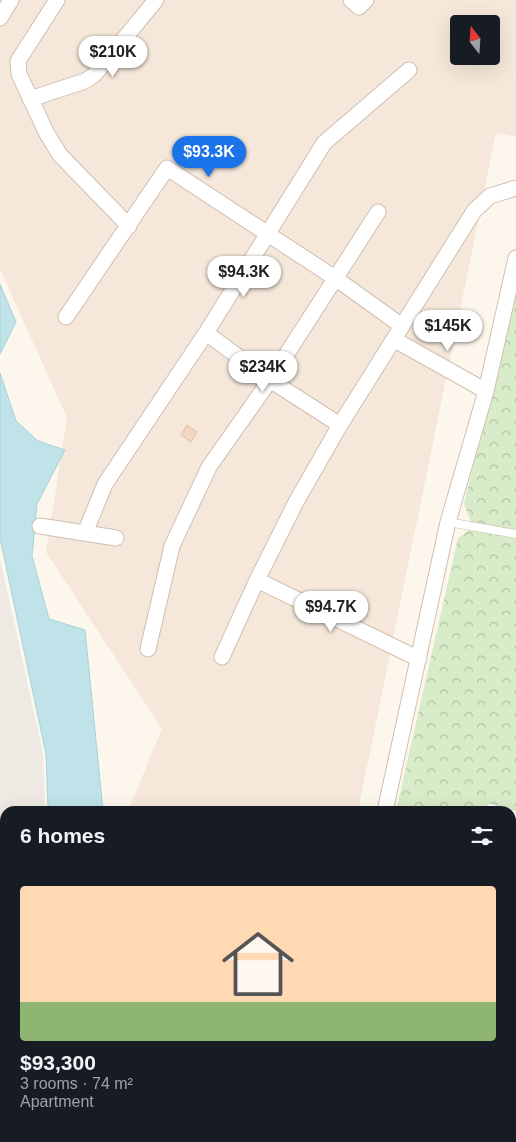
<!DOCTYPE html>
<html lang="en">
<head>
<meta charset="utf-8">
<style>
	:root { --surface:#171b24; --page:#20242c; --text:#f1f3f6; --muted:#9ea1a6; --accent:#1a73e8 }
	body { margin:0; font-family:Helvetica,sans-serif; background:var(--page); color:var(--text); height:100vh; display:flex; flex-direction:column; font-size:19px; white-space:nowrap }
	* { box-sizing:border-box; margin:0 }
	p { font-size:16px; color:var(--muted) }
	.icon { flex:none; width:28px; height:28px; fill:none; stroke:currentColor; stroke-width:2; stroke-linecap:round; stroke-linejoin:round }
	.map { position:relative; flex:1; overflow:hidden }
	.drawer { position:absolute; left:0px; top:806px; width:516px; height:336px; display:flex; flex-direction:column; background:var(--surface); border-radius:15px 15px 0 0; box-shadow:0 5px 20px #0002 }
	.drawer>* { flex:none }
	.needle { width:32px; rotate:343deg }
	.buttons { position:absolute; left:450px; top:15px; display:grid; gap:10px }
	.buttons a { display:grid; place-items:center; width:50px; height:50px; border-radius:5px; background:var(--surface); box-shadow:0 5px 20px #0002; font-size:25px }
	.price { position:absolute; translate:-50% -42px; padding:0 11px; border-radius:18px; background:#fff; color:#222; font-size:16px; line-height:32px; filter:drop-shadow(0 1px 2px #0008) }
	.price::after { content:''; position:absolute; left:50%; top:30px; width:15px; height:11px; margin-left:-8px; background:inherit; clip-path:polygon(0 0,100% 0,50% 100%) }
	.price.current { background:var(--accent); color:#fff }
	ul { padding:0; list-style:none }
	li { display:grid; align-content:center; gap:10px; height:265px; padding:0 20px }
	li span { display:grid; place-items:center; height:155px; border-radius:5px; color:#555 }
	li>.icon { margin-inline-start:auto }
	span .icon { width:90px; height:90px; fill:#fffc; stroke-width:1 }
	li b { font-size:21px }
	h2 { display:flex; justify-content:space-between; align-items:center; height:60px; padding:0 20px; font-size:21px }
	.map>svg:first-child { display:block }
	.residential { fill:#f5e8da; fill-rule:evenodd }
	.industrial { fill:#efe9e4 }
	.park { fill:url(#park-crowns) }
	.water { fill:#bfe3e8; stroke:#a5d3da }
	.building { fill:#f3d5c3; stroke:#e6bba3 }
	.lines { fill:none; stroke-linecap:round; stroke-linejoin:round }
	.service-casing { stroke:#d1beb0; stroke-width:9 }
	.minor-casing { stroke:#d1beb0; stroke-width:17 }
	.service { stroke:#fff; stroke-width:8 }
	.minor { stroke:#fff; stroke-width:15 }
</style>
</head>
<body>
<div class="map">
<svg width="516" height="1142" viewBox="0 0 516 1142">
	<defs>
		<pattern id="park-crowns" width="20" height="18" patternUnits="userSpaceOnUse" patternTransform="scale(1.25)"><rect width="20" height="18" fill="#d8ecc9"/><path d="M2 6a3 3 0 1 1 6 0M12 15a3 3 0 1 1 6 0" fill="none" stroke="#b4c2a5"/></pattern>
	</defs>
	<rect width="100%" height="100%" fill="#fdf6ec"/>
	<path class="residential" d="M0,0H516V137L496,133L358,811H128L162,729L46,552L67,418L0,269ZM459,24H491V56H459Z"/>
	<path class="industrial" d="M0,558L43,754L45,806L43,811H5V916L0,930Z
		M7,1138H293L292,1142H5Z"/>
	<path class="park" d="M516,287V1142H320L321,1138H511V811H396L458,538L473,527L464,504Z"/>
	<path class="water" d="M0,284L16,322L0,354Z
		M0,373L16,421L38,441L65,450L37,504L32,556L49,619L85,630L103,811H46L48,806L46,754L0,538Z
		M5,927V1058L0,1072V941Z"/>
	<path class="building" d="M187,425L197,432L191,442L181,435Z"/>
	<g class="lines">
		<g class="service-casing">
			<path id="service" d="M448,522L516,534
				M490,808L502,811
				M511,814L516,815
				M511,1044H516
				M511,1094L516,1095
				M498,1138L516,1142"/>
		</g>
		<g class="minor-casing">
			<path id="minor" d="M57,0L18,61L19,74L46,132L60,155L129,226
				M351,0L359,7L366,0
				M0,18L11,0
				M30,99L85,81L94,75L156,0
				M66,317L167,168L335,278L402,326
				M206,333L270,380L340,425
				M395,340L486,391
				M40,526L116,538
				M85,533L105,484L206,333L324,143L409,70
				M257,580L419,659
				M148,649L172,546L209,467L270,380L378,212
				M222,657L257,580L296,502L340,425L474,211L490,196L516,188
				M385,811L448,522L486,391L516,258
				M311,1142L312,1138"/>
		</g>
		<use href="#service" class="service"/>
		<use href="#minor" class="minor"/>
	</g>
</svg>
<div class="buttons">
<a><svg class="needle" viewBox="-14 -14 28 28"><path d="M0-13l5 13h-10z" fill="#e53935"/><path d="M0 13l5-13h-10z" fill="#9ea1a6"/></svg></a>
</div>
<b class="price" style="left:113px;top:78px">$210K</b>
<b class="price current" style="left:209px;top:178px">$93.3K</b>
<b class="price" style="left:244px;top:298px">$94.3K</b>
<b class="price" style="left:448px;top:352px">$145K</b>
<b class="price" style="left:263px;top:393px">$234K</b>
<b class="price" style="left:331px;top:633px">$94.7K</b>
<section class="drawer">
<h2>6 homes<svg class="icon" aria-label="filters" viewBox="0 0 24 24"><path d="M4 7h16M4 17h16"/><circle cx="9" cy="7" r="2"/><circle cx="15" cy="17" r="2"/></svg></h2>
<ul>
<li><span style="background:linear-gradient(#ffd9b3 75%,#8fb573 0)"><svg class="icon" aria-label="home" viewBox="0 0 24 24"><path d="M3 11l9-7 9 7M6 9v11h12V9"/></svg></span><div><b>$93,300</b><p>3 rooms · 74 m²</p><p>Apartment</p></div></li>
</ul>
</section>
</div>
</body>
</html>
